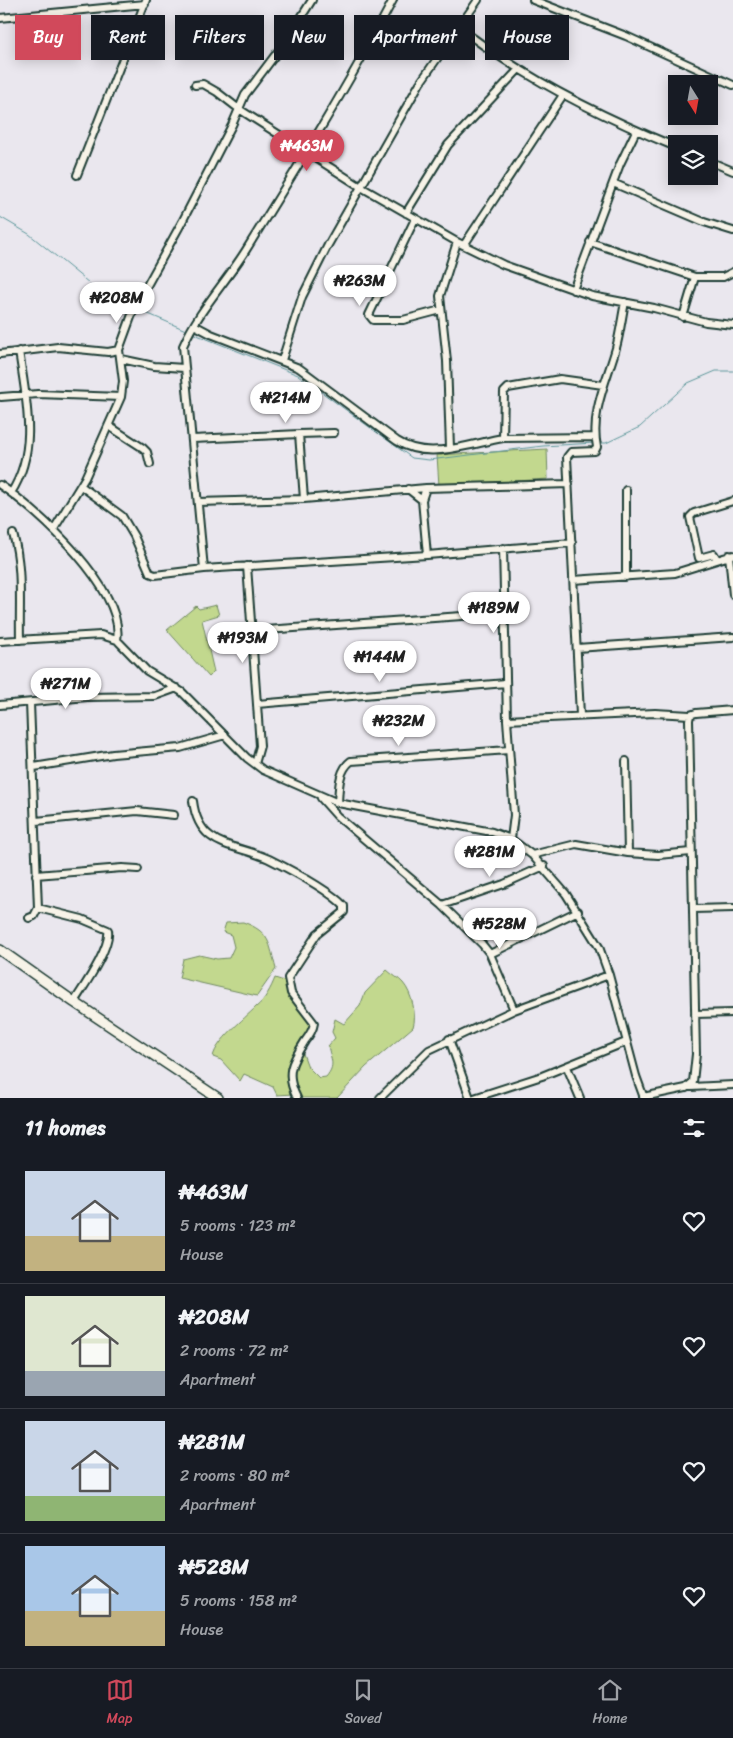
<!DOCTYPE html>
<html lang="en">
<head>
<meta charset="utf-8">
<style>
	:root { --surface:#171b24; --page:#20242c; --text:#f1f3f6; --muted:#9ea1a6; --line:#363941; --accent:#d1495b }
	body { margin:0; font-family:Sriracha,sans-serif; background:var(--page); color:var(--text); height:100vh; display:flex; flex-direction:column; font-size:19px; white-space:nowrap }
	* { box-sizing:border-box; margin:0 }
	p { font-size:16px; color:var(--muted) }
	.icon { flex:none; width:28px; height:28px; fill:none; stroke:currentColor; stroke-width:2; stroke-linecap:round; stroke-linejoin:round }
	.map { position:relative; height:1098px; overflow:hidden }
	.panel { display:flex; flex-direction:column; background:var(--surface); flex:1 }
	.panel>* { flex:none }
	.guide { position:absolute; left:15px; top:15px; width:704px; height:45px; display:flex; gap:10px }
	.needle { width:32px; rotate:169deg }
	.fabs { position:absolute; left:668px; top:75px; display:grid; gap:10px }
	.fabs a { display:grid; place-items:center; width:50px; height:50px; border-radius:0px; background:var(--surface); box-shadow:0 2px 12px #0003; font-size:25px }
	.price { position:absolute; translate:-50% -42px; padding:0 11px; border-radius:18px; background:#fff; color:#222; font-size:16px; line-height:32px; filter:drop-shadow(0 1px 2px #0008) }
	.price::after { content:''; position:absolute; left:50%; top:30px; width:15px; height:11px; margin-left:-8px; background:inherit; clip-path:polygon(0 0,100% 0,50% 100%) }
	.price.on { background:var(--accent); color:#fff }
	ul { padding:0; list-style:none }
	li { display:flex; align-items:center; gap:15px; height:125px; padding:0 25px }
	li+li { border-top:1px solid var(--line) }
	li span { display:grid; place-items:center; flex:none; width:140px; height:100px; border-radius:0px; color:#555 }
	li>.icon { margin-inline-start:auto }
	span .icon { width:60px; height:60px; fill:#fffc; stroke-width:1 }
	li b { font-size:21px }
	h2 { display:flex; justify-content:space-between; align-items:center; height:60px; padding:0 25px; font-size:21px }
	.chip { padding:0 18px; border-radius:0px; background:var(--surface); box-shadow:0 2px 12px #0003; font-size:18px; line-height:45px }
	.chip.on { background:var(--accent); color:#fff }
	.menu { display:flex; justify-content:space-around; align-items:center; height:70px; border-top:1px solid var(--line); background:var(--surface); font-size:14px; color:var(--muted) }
	.menu a { display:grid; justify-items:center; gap:2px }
	.menu .on { color:var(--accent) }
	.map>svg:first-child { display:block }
	.green { fill:#c2d88e; stroke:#708a61 }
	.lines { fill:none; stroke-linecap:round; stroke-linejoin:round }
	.stream { stroke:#5a9699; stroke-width:1 }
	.minor-casing { stroke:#1f3d34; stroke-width:10 }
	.major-casing { stroke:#1f3d34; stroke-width:12 }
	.minor { stroke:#f7f3e8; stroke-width:6 }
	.major { stroke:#f7f3e8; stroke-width:9 }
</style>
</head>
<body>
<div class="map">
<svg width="733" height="1098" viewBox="0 0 733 1098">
	<rect width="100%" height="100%" fill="#eae7ee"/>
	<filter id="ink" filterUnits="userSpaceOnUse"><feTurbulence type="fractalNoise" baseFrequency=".02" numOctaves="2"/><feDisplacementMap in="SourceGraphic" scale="10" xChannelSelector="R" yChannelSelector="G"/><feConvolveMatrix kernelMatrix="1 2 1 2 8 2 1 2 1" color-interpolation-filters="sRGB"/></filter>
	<g filter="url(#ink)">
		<path class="green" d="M547,449L548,479L439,486L437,455Z
			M216,605L219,615L202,620L214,672L209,677L167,630L196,606L199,609Z
			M243,922C271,932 269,944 276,969L257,996L179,978L183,959L199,955L217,959L229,958L234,947L231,935L223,932L226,923Z
			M387,970C392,975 399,978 403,983C412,993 417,1016 413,1027L366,1067L337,1098H301L297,1090L293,1094L277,1095L273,1087L244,1074L240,1081L221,1060L213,1057C216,1041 244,1019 256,1007C265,1000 271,988 275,978L290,983L294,999L312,1025L308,1030L312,1038L306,1044L299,1043L308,1067L319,1078L326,1077C336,1065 331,1060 328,1046L335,1038L332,1032L335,1019L344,1024L360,1006L365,993Z"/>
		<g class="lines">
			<path class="stream" d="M0,217L29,234L100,292L131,307
				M137,309L188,331
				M192,333L298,375L412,458L429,460L543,446L595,443
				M599,443H606L640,427L688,383L716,371H733"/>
			<g class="minor-casing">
				<path id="minor" d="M533,0L626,36L733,85
					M0,18L145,4
					M460,28C525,79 600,116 676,147
					M195,85L203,84L217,92L239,109L361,187L457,242L504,265L592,296L654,308L706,322L733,325
					M709,161L733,171
					M77,175L146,0
					M613,183L704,222L733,231
					M406,213L448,145L519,69
					M415,219L369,315L373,320H403L441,310
					M590,242L695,277
					M464,245L563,95
					M573,290L620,164L636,131
					M683,317L695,277H723L733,272
					M194,325L211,334L299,368L397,441C427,461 469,444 503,438
					M0,354L58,347L108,352L119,350
					M121,359L154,366L184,368
					M282,360L302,297L328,245L420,83L478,0
					M1,397L38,394L121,397
					M109,426L143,448L147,452L150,464
					M299,434L334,433
					M595,437L503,438L504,392L508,388L560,379L603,385
					M193,439L299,434L304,499
					M450,448L447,361L440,296L457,242
					M0,485C39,511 125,590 117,640
					M81,486L122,516L134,536L150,573L155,575L204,569L427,555L572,543
					M426,488L422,500L427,555
					M408,489L422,500
					M11,493C39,449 26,400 19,351
					M198,502L304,499L426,488L569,484
					M54,529L85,478L121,397L123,381L119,350L134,309L182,222L232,125L245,95L288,38L312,0
					M13,534C23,568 19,604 20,640
					M503,548L507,720
					M729,555L733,595
					M717,559L714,554L699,558L690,517L694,513L733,501
					M247,566L260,746L255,764
					M204,569L183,346C198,311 226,282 246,250C297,168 348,86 393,0
					M626,577V490
					M573,580L675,573L733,555
					M252,631L504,613
					M0,641L101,635L117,640L147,671L182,692L247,758L263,770L338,803L492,832L511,839L532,855L566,894L599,947L609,975L636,1076L644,1098
					M577,648L733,637
					M257,704L506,683
					M0,705L87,697L155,696L177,688
					M580,715L567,457L571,452L595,451L597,447C590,413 607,380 616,348C620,333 622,317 625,302
					M626,761L628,853
					M34,767L113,754L180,748L225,735
					M321,798L337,816L442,905L482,944L490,954L514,1010L429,1050L380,1098
					M193,801C199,849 234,843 269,859C289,869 329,890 344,906V912L317,934L288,978L291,993L314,1023C313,1030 309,1036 305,1041C291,1063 285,1074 297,1098
					M338,803C339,789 338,771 351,761L509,750
					M36,821L137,811L174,815
					M511,839L514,815L507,720L655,713L690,715
					M532,855L576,844L628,853L658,855L691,852
					M36,875L122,868L138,869
					M442,905L504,884L544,866
					M38,908L82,919L108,930C111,948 84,986 74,1002
					M693,909L733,908
					M29,918L34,916L38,908L30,703
					M490,954L578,911
					M514,1010L609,975
					M695,1014L733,1013
					M449,1039L470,1098
					M567,1067L580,1098
					M691,1087L733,1085
					M643,1097L686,1088L693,1082L696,1054L689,720L690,715L696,713L733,710
					M474,1098L542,1076L626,1042"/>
			</g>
			<g class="major-casing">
				<path id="major" d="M0,950L74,1002L218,1098"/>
			</g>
			<use href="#minor" class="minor"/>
			<use href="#major" class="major"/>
		</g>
	</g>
</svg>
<div class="fabs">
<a><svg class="needle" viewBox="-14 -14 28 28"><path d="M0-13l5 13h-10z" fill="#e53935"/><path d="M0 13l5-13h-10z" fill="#9ea1a6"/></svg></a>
<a><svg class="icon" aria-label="layers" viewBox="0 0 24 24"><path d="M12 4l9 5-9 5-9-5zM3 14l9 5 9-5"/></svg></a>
</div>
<b class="price on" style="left:307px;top:172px">₦463M</b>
<b class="price" style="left:360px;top:307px">₦263M</b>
<b class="price" style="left:117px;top:324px">₦208M</b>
<b class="price" style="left:286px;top:424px">₦214M</b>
<b class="price" style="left:494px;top:634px">₦189M</b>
<b class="price" style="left:243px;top:664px">₦193M</b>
<b class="price" style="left:380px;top:683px">₦144M</b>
<b class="price" style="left:66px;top:710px">₦271M</b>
<b class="price" style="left:399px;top:747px">₦232M</b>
<b class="price" style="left:490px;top:878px">₦281M</b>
<b class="price" style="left:500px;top:950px">₦528M</b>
<div class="guide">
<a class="chip on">Buy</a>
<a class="chip">Rent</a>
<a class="chip">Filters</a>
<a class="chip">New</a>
<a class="chip">Apartment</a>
<a class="chip">House</a>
</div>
</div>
<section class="panel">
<h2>11 homes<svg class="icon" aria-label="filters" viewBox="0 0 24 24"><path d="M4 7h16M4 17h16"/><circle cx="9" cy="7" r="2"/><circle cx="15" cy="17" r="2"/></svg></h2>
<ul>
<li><span style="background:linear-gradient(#c9d6e8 65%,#c2b280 0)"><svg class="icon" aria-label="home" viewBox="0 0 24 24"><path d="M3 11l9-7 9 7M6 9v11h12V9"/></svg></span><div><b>₦463M</b><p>5 rooms · 123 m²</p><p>House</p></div><svg class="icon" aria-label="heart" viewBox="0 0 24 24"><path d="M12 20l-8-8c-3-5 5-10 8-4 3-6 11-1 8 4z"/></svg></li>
<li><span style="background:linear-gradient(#dfe7d0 75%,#9aa5b1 0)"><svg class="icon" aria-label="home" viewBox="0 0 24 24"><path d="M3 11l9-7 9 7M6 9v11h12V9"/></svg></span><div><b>₦208M</b><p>2 rooms · 72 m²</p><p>Apartment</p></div><svg class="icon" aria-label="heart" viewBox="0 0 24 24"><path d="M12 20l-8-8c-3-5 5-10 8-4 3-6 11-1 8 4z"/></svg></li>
<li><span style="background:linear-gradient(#c9d6e8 75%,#8fb573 0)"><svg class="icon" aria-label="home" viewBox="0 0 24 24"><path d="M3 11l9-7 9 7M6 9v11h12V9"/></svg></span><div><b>₦281M</b><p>2 rooms · 80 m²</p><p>Apartment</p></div><svg class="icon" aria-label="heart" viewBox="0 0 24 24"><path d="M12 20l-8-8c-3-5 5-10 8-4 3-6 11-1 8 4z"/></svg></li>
<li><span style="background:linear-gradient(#a9c7e8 65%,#c2b280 0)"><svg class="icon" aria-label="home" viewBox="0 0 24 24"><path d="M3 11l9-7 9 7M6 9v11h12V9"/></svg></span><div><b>₦528M</b><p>5 rooms · 158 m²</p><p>House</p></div><svg class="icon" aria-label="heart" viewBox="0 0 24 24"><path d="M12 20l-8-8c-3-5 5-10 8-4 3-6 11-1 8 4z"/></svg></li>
</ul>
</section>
<nav class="menu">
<a class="on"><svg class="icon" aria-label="map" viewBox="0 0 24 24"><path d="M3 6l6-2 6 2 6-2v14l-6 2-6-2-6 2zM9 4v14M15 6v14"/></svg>Map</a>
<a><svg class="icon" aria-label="saved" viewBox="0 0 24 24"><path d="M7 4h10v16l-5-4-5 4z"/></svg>Saved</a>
<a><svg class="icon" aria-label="home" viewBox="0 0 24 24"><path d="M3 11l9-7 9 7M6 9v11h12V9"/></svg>Home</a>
</nav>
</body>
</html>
